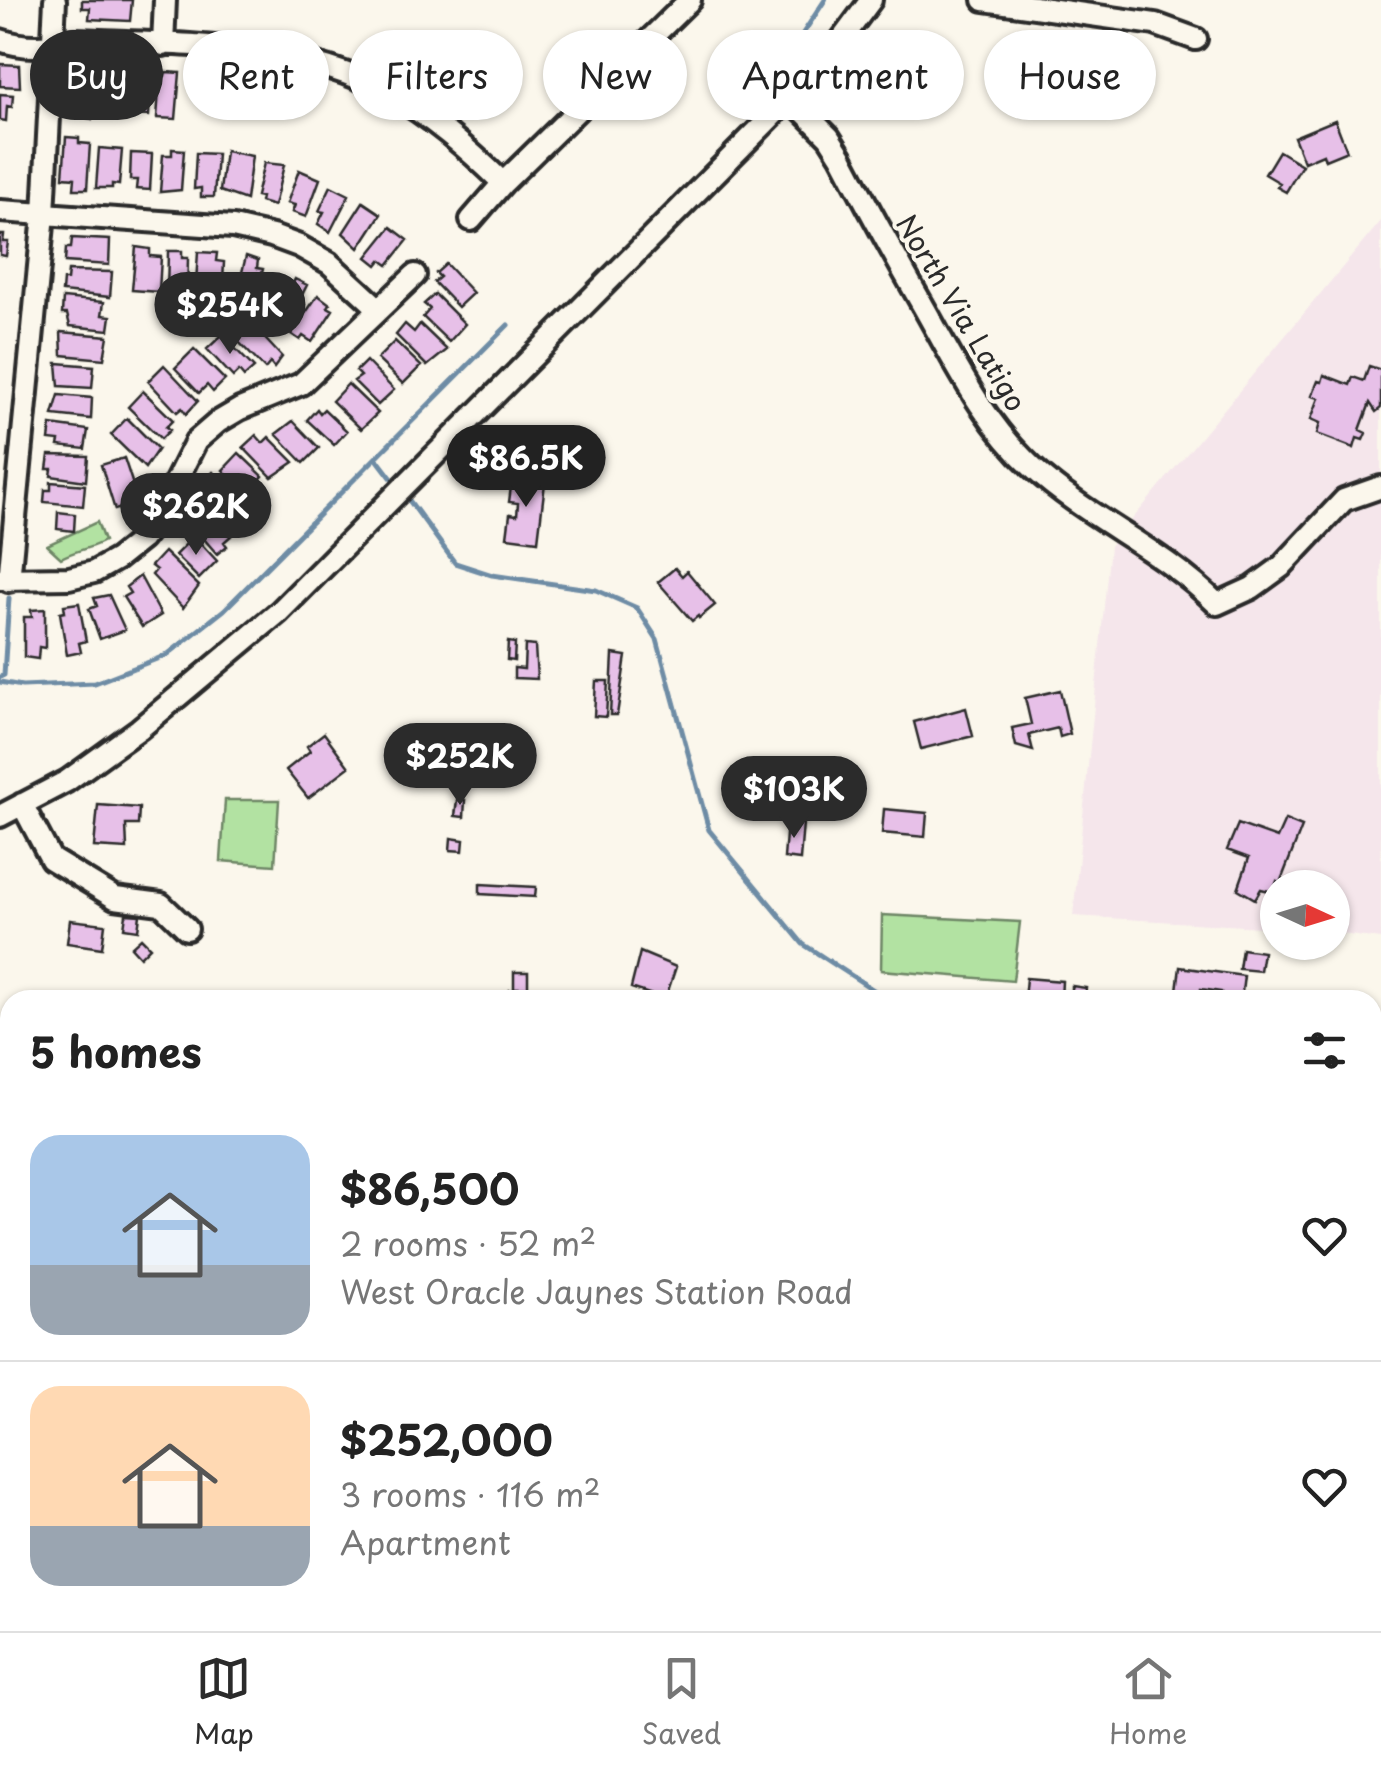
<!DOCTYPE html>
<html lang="en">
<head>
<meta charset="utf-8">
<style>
	:root { --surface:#fff; --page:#f2f2f2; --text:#222; --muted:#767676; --line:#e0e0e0; --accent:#2b2b2b }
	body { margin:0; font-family:"Playpen Sans",sans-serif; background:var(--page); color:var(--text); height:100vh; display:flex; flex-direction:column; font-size:38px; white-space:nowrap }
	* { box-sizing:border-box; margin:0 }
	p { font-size:32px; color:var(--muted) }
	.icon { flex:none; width:55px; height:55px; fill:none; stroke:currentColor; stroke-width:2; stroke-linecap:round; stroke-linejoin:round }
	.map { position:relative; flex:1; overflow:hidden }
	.side { position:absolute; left:0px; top:990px; width:1382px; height:642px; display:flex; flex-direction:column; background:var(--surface); border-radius:30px 30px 0 0; box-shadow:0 2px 8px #0004 }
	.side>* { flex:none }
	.hud { position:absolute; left:30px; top:30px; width:1322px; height:90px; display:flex; gap:20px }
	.needle { width:65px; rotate:94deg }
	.tools { position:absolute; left:1260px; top:870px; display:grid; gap:20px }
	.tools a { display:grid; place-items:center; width:90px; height:90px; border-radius:50%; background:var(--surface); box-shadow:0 2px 8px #0004; font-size:50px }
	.price { position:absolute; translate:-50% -85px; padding:0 22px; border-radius:35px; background:var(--accent); color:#fff; font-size:32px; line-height:65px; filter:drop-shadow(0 2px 5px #0008) }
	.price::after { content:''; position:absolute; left:50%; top:60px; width:30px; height:22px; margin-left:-15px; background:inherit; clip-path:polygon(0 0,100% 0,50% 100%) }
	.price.current { background:#222; color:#fff }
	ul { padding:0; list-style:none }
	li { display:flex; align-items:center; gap:30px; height:250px; padding:0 30px }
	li+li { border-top:2px solid var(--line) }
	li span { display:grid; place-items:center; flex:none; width:280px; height:200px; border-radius:30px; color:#555 }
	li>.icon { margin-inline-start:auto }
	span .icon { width:120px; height:120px; fill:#fffc; stroke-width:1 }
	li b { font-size:42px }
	h2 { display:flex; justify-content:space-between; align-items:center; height:120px; padding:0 30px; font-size:42px }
	.chip { padding:0 35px; border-radius:45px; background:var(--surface); box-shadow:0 2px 8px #0004; font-size:35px; line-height:90px }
	.chip.current { background:var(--accent); color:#fff }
	.dock { display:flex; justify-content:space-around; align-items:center; height:140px; border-top:2px solid var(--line); background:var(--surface); font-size:28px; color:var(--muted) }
	.dock a { display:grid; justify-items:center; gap:5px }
	.dock .current { color:var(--accent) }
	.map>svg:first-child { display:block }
	.built { fill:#f5e6eb }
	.green { fill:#b2e2a2; stroke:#6e8666; stroke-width:2.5 }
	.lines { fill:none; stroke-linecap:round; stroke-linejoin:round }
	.stream { stroke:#6e8ca5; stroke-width:5 }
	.building { fill:#e7c0e8; stroke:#2b2b2b; stroke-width:2.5 }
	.minor-casing { stroke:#2b2b2b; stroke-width:28 }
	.minor { stroke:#fbf7ec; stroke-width:20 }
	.labels { text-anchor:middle; stroke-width:8; stroke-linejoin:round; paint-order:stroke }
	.street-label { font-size:28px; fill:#2b2b2b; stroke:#fbf7ec }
</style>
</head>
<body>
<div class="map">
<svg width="1381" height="1631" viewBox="0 0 1381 1631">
	<rect width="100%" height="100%" fill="#fbf7ec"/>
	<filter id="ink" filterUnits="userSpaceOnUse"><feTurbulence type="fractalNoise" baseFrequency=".01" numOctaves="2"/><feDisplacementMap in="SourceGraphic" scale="20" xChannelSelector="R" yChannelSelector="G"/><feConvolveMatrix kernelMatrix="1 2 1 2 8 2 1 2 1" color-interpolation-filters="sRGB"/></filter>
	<g filter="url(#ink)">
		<path class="built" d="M1381,221V939L1333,933L1332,888H1278L1277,928L1073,916L1110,546Z"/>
		<path class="green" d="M97,522L104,541C90,549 76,550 61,558L47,545Z
			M225,800H279L275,865L221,861Z
			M882,915L1020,922L1013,981L881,970Z
			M1137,1623H1240V1631H1138Z"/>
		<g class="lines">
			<path class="stream" d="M794,47L825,0
				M377,459L396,484
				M403,492L455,563L492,575L596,590L637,608L657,639L709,830L803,944L889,1000
				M0,677L4,675L9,598
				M0,682L22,686L95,683L167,655L224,610L508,325
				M1271,1622L1277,1631
				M1254,1631L1255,1622"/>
		</g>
		<path class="building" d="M82,0H132L130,21L89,19L90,8H82Z
			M0,64L19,65L20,87L0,86Z
			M105,71L123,72L121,118L103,113Z
			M166,72L180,73L176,119L157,118L160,76H165Z
			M74,73L94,74L92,119L72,115Z
			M138,73L151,74L149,116L127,115L130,78H137Z
			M0,94L13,95L12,107L7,106L6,121L0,120Z
			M1335,120L1347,151L1325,160L1323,154L1304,162L1294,137Z
			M66,137L79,138V143L90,144L87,189H74L75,178L63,177Z
			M99,148L122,150L119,185L112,184V188H96Z
			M172,149L184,150L181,190L160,192L163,155H172Z
			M225,151L252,156L246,200L220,191Z
			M1279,151L1302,165L1286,192L1277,187L1280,183L1265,174Z
			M131,153L152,154L150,190L136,189L137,180H130Z
			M196,153L217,154L214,197H201V188L194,189Z
			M264,163L284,165L274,206L260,202L261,197L256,196Z
			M299,170L320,179L306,217L292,212L295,205L287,203Z
			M331,186L349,195L330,232L318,224L324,212L319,211Z
			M363,202L381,214L359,248L343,233Z
			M391,227L408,240L388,265L381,260L377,265L367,257Z
			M0,235H4L3,242H8L6,256L0,255Z
			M72,238L110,240L109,265L65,262L66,248H71Z
			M136,247L150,249V256L161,257L159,292L132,290Z
			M168,251H182V258H188L187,297H167Z
			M198,252L217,253L216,261L224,262L222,299L195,298Z
			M246,256L258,260L257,268L263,269L255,303L236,297Z
			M446,264L473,293L458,307L434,282L440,277L436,273Z
			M68,271L112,272L110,297L62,292L63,280H67Z
			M295,279L307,285L288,323L275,316L272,322L262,317L279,281L291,287Z
			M435,294L465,324L449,342L423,317L430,309L424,304Z
			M318,295L330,304L328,307L333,310L312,342L303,336L300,340L291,334Z
			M63,298L104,302L102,315L111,316L109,330L70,326L67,314H62Z
			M242,322L252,333L256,329L282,357L274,368L270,363L265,369L231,334Z
			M405,324L414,332L420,324L447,350L427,366L396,335Z
			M61,332L108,336L104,359L62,355Z
			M222,335L254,368L244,377L239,371L233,377L207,349Z
			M395,341L421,366L403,384L377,359Z
			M194,349L225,380L213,392L207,385L199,393L175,368Z
			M366,361L394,390L378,405L354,381L361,376L356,371Z
			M57,363L94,366L92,388L59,386Z
			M164,365L198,401L186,414L182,408L177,412L148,381Z
			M1369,366L1381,370V408L1376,412L1370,403L1360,430L1366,433L1363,440L1357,438L1354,448L1317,434L1320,423L1311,419L1319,398L1312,396L1318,381L1322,382L1324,375L1350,385L1353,377L1364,381Z
			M348,384L378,413L361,429L332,401Z
			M143,391L173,420L166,427L170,430L161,439L128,407Z
			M59,395L92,398L91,419L53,415Z
			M317,409L320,413L324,409L347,431L334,445L307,420Z
			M127,418L158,449L145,468L111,435Z
			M293,421L319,448L304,463L276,434Z
			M51,425L88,430L85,449L58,446L59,441L49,440Z
			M256,435L263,443L269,437L294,462L272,477L243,447Z
			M239,453L263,476L247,495L223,470Z
			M49,455L88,456L86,481L51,476L52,469H47Z
			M124,458L136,494L128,497L131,505L115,510L101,465Z
			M213,472L243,501L228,518L205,495L210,489L203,482Z
			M512,479L545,483L538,541L507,537L510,514L517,515L518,503L509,502Z
			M51,482L85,485L83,506L44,502L45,490H51Z
			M203,498L233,534L224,542L227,546L217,554L191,524L196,520L188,510Z
			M58,512L75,514L74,531L57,529Z
			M194,536L217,561L199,579L175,555Z
			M164,552L199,586L183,608L152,575L156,570L151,566Z
			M675,568L682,576L687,571L715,605L699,618L698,616L692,621L658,582Z
			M140,576L161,615L142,627L123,597L130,593L126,587Z
			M109,595L125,630L100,639L89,609L97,606L94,598Z
			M79,603L86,641L79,643L81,652L67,655L60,613L65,612L64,605Z
			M45,609V648L39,647L38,659L24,657V617H32L31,610Z
			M508,642L515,643L514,661L507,660Z
			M525,645L535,646L537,679L514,678V668L524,669Z
			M613,654L626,656L617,715H610Z
			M596,681H608L606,717L594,716Z
			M1060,690L1070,734L1060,737L1058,728L1029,735L1033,751L1016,746L1012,728L1031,724L1025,698Z
			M966,708L973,736L921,749L914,722Z
			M324,733L349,767L308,798L286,770L310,751L307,746Z
			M465,744L477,746L475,757L463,756Z
			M462,771L474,772L473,784L461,783Z
			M770,784H802L801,802L778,801V811H769Z
			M457,800H465L464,817L455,816Z
			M98,805L139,808L138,825H126L127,849L94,847Z
			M884,809L927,813L925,837L882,833Z
			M1285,820L1302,827L1280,883L1277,881L1273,892L1261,889L1255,899L1238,889L1249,858L1227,850L1238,824L1277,838Z
			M787,822L803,823L800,860L784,858Z
			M451,838L464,840L463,851L450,850Z
			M480,884L536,887L535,897L480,894Z
			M126,914L140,915L138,930L124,928Z
			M70,920L105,924L102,948L67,943Z
			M141,938L150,947L140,957L131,947Z
			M1242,949L1263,952L1260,971L1239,969Z
			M640,952L676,967L665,1000H652V995L631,988Z
			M1180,967L1244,976L1241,1000H1220L1221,992L1201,989L1200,1000L1176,998Z
			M514,972H528V988H514Z
			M1026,978L1062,981L1061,1000H1024Z
			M1072,986L1086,988L1085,1000H1072Z
			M510,990H531V1000H510Z
			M14,1622H41L54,1631H8Z
			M533,1622H566L573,1631H540Z
			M875,1622H906L905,1631H874Z
			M1032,1622H1064L1066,1631H1031Z
			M291,1624H304V1631H291Z"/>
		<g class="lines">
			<g class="minor-casing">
				<path id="minor" d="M984,0L1155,24L1196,39
					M0,40C26,49 49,47 75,40C180,45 295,41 389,93C432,117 468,149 503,183
					M163,45L165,0
					M790,98L829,137L841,156C867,206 894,255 922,304C955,362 982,421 1033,468C1090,520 1162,549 1217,604L1252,588L1281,567L1344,500L1381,487
					M0,211L233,227L272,236L299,246L329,263L378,308
					M471,220L503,183L690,0
					M0,579L69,578L94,572L117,559L142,539L156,521L196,441L218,422L240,409L301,384L415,275
					M9,581L44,214L55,0
					M22,804L51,859L115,898L161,904L187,929
					M0,816L67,781L139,729L279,612L790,98L839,43L871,0
					M0,1201L10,1190
					M0,1520L10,1524
					M180,1622L193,1631
					M655,1622L677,1631
					M801,1631L802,1622"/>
			</g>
			<use href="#minor" class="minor"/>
		</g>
	</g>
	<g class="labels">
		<g class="street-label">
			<text transform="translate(961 313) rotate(59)" y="10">North Via Latigo</text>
		</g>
	</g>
</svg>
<div class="tools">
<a><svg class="needle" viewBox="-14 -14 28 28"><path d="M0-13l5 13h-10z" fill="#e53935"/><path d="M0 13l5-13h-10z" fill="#767676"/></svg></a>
</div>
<b class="price" style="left:230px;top:357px">$254K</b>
<b class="price current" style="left:526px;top:510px">$86.5K</b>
<b class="price" style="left:196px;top:558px">$262K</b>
<b class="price" style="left:460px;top:808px">$252K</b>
<b class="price" style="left:794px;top:841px">$103K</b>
<div class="hud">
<a class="chip current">Buy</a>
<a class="chip">Rent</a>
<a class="chip">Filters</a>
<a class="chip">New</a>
<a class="chip">Apartment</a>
<a class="chip">House</a>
</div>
<section class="side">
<h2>5 homes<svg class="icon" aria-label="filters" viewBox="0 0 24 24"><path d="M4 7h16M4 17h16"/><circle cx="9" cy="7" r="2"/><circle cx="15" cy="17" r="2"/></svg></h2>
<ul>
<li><span style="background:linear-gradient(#a9c7e8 65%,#9aa5b1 0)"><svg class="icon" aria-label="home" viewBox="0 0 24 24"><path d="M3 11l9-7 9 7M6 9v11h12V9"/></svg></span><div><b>$86,500</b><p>2 rooms · 52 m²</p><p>West Oracle Jaynes Station Road</p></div><svg class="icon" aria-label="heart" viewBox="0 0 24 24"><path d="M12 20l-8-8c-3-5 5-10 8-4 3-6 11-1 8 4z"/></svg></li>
<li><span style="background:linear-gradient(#ffd9b3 70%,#9aa5b1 0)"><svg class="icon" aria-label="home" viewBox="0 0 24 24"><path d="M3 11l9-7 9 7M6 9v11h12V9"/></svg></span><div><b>$252,000</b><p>3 rooms · 116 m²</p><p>Apartment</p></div><svg class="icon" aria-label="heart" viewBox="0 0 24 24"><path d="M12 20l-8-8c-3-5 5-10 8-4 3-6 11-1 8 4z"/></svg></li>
</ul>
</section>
</div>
<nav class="dock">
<a class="current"><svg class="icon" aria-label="map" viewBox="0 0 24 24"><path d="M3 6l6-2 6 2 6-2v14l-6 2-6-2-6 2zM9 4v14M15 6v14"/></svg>Map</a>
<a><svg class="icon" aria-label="saved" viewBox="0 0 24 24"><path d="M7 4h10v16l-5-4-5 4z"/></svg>Saved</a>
<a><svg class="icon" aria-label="home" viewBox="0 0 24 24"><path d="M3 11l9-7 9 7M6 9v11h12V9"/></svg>Home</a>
</nav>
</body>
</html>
